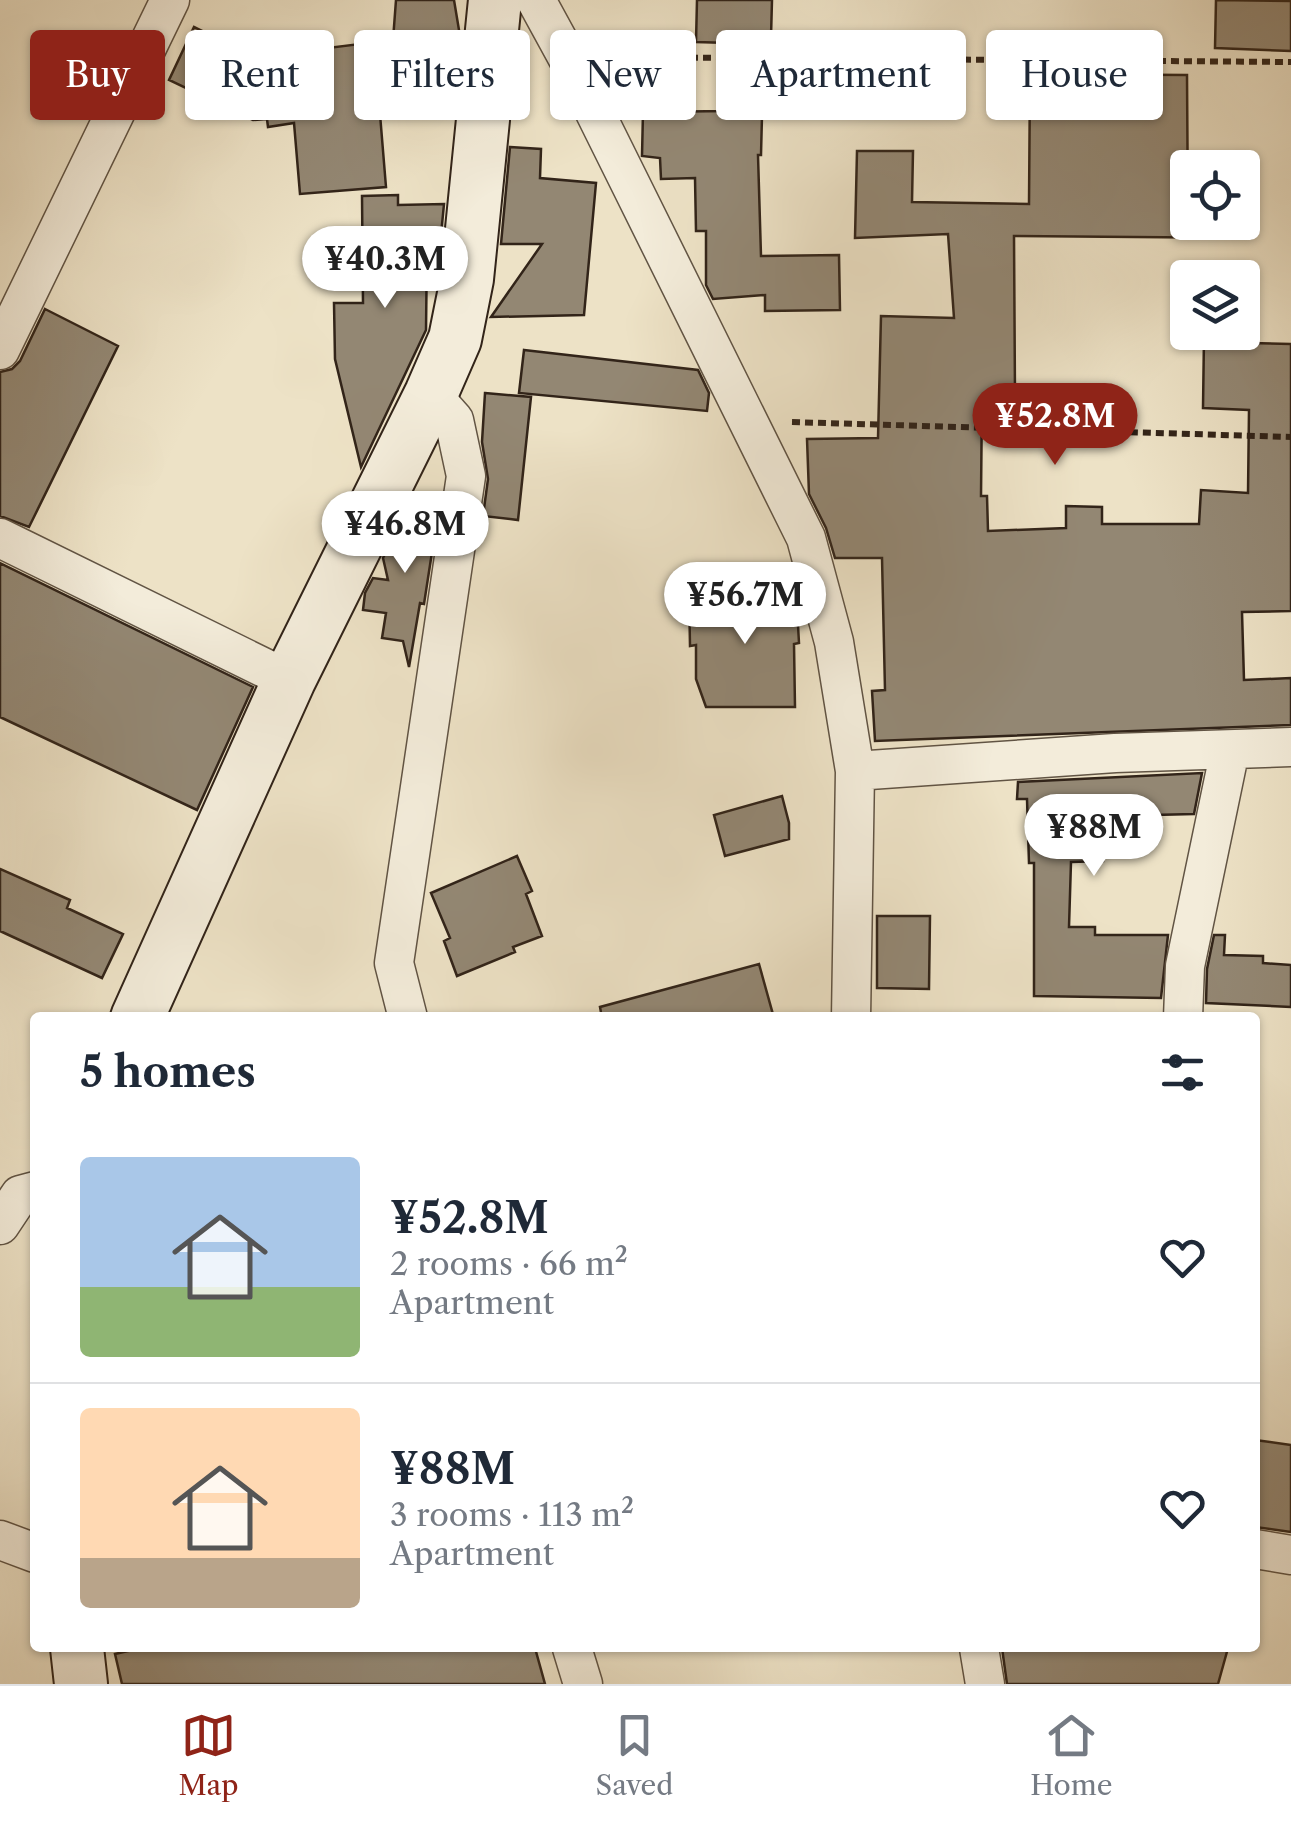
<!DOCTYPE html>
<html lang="en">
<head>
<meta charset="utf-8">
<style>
	:root { --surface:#fff; --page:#f6f6f7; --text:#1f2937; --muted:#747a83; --line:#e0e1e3; --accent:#8f2418 }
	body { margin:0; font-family:"Libre Caslon Text",serif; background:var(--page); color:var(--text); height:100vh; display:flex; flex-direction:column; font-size:38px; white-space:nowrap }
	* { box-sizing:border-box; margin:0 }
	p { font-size:32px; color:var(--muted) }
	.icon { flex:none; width:55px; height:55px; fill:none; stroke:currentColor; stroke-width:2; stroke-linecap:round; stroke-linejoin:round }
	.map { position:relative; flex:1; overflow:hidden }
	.sheet { position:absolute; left:30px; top:1012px; width:1230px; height:640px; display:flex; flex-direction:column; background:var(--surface); border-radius:10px; box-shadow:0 2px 8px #0004 }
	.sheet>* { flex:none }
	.hud { position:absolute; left:30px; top:30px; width:1232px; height:90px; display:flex; gap:20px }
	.buttons { position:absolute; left:1170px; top:150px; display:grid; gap:20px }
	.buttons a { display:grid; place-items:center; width:90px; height:90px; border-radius:10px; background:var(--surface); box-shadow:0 2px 8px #0004; font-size:50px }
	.price { position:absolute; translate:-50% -85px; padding:0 22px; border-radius:35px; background:#fff; color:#222; font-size:32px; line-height:65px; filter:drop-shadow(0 2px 5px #0008) }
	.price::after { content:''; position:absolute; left:50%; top:60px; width:30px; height:22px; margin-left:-15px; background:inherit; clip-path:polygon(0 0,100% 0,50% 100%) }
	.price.on { background:var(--accent); color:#fff }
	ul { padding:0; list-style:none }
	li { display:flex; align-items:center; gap:30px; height:250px; padding:0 50px }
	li+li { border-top:2px solid var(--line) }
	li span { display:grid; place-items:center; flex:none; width:280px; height:200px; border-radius:10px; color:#555 }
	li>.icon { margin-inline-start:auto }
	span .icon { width:120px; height:120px; fill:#fffc; stroke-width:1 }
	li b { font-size:42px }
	h2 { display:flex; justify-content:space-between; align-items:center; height:120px; padding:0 50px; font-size:42px }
	.chip { padding:0 35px; border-radius:10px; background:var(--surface); box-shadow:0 2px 8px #0004; font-size:35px; line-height:90px }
	.chip.on { background:var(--accent); color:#fff }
	.tab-bar { display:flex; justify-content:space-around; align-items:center; height:140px; border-top:2px solid var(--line); background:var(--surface); font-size:28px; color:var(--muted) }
	.tab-bar a { display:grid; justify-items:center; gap:5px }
	.tab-bar .on { color:var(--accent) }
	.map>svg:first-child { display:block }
	.building { fill:#938773; stroke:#322419; stroke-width:2.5 }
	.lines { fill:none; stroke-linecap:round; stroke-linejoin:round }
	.minor-casing { stroke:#615444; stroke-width:41 }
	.secondary-casing { stroke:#322419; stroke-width:56 }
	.path { stroke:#322419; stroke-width:6; stroke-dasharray:8 5; stroke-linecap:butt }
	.minor { stroke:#f3ecda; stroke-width:38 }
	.secondary { stroke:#f3ecda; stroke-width:52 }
</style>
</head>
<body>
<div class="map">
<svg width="1291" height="1684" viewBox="0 0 1291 1684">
	<rect width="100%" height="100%" fill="#ede2c6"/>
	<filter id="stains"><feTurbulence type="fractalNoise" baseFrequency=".002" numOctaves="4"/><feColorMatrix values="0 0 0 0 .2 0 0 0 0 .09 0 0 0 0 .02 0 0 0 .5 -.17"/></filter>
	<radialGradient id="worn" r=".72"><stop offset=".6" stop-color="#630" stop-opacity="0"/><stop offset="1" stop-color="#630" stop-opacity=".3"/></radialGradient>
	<path class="building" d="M396,0H454L461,42L454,104L380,114L386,187L300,194L294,123L268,127L267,119L253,120L169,80L194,27L255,57L393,40Z
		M697,0H772L771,37H764L761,155H758L761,256L839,255L840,310L765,311V295L713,299L706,285V231H696L695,178L661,179L660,158L642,156L643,112L728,111L730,43L696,42Z
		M1216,0L1291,1V51L1215,48Z
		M1030,74L1187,75L1188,222H1242V177H1251V238L1014,236L1015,396H982L981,496H987L988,531L1066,528V506L1102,507V524H1199L1201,490L1248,493L1249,410L1203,408L1204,337H1250V343L1291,344V611L1242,612L1244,680L1291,678V725L875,741L872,691L885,690L882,558H835L826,528L809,494L807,439L878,438L881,316L954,318L948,234L855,238L857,151H913L912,202L1029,204Z
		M510,147L541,149L540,178L596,183L584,315L491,317L542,244H501Z
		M398,195V205L444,204L440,245L427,246L426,330L361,467L335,359L334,303H363L362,196Z
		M45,309L118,346L29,527L0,516V372L12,369L20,361Z
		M524,350L698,370L709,393L707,411L519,393Z
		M485,393L531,397L518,520L483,516L488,479L482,442Z
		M411,503L439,507L424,604L420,603L409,667L403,641L382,638L386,613L363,610L365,593L373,578L388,580L383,558Z
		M0,563L253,687L197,810L0,717Z
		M796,589L799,643L794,644L795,707H706L696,679V645L690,646L689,591Z
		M1202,773L1194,814L1153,815L1151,841L1102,839L1103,861L1071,862L1069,927H1095V935H1168L1161,998L1034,996V863H1029L1027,799H1017L1018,782Z
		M782,796L789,823V839L725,856L714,815Z
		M517,856L532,891L526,894L542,936L513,947L515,952L457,976L444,941L450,938L431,893Z
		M0,869L70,900L67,908L123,934L102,978L0,931Z
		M877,916H930L929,989L877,988Z
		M1214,935H1225L1224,955L1263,956V963L1291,965V1007L1206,1003L1207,969Z
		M759,964L774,1018H602L600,1007Z
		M1255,1440L1291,1445V1532L1255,1527Z
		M141,1648H535L545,1684H122L115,1654Z
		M1002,1648H1228L1218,1684H1007Z"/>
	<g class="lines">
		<g class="minor-casing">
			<path id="minor" d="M536,0L571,64L806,538L834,642L855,771L851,1018
				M0,350L170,0
				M0,538L289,680
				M855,771L1115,753L1291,747
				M408,1018L394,963L466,476L454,420L431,394
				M1183,1018L1185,966L1230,750
				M0,1225L20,1195L35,1191
				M0,1540L35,1553
				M1255,1549L1291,1555
				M572,1648L583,1684
				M979,1648L985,1684"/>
		</g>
		<g class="secondary-casing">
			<path id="secondary" d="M137,1018L289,680L431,394L455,339L467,279L495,0
				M77,1648L81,1684"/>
		</g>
		<path class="path" d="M612,57L1291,62
			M792,422L1291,437"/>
		<use href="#minor" class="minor"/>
		<use href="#secondary" class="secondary"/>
	</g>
	<rect width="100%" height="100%" filter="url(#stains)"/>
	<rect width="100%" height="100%" fill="url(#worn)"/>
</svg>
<div class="buttons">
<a><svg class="icon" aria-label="locate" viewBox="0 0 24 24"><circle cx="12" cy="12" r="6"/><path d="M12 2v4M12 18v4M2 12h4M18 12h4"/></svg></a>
<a><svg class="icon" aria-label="layers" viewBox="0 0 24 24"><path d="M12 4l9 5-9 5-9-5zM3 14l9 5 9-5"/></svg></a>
</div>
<b class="price" style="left:385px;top:311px">¥40.3M</b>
<b class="price on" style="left:1055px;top:468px">¥52.8M</b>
<b class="price" style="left:405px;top:576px">¥46.8M</b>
<b class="price" style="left:745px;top:647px">¥56.7M</b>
<b class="price" style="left:1094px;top:879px">¥88M</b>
<div class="hud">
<a class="chip on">Buy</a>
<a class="chip">Rent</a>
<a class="chip">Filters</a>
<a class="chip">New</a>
<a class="chip">Apartment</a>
<a class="chip">House</a>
</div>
<section class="sheet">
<h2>5 homes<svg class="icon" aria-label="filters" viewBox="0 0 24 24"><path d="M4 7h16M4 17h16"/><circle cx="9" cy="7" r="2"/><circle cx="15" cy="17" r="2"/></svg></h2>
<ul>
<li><span style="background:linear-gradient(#a9c7e8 65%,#8fb573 0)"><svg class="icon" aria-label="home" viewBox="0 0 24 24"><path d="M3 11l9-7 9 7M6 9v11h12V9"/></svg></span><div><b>¥52.8M</b><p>2 rooms · 66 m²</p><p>Apartment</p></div><svg class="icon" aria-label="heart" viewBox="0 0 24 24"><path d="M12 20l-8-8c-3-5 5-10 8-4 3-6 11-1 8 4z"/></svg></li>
<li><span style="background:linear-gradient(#ffd9b3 75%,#b9a48a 0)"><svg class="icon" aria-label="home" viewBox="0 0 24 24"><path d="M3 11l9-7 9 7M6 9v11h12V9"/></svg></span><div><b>¥88M</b><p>3 rooms · 113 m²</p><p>Apartment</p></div><svg class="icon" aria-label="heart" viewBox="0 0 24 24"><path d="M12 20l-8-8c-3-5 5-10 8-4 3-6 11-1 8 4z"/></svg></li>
</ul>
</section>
</div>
<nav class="tab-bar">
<a class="on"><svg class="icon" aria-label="map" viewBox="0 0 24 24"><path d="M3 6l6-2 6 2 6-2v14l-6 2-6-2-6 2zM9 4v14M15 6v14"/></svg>Map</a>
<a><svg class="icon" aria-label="saved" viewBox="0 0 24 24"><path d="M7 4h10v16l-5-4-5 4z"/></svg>Saved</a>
<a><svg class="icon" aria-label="home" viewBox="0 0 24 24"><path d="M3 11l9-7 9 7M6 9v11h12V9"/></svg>Home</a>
</nav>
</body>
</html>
